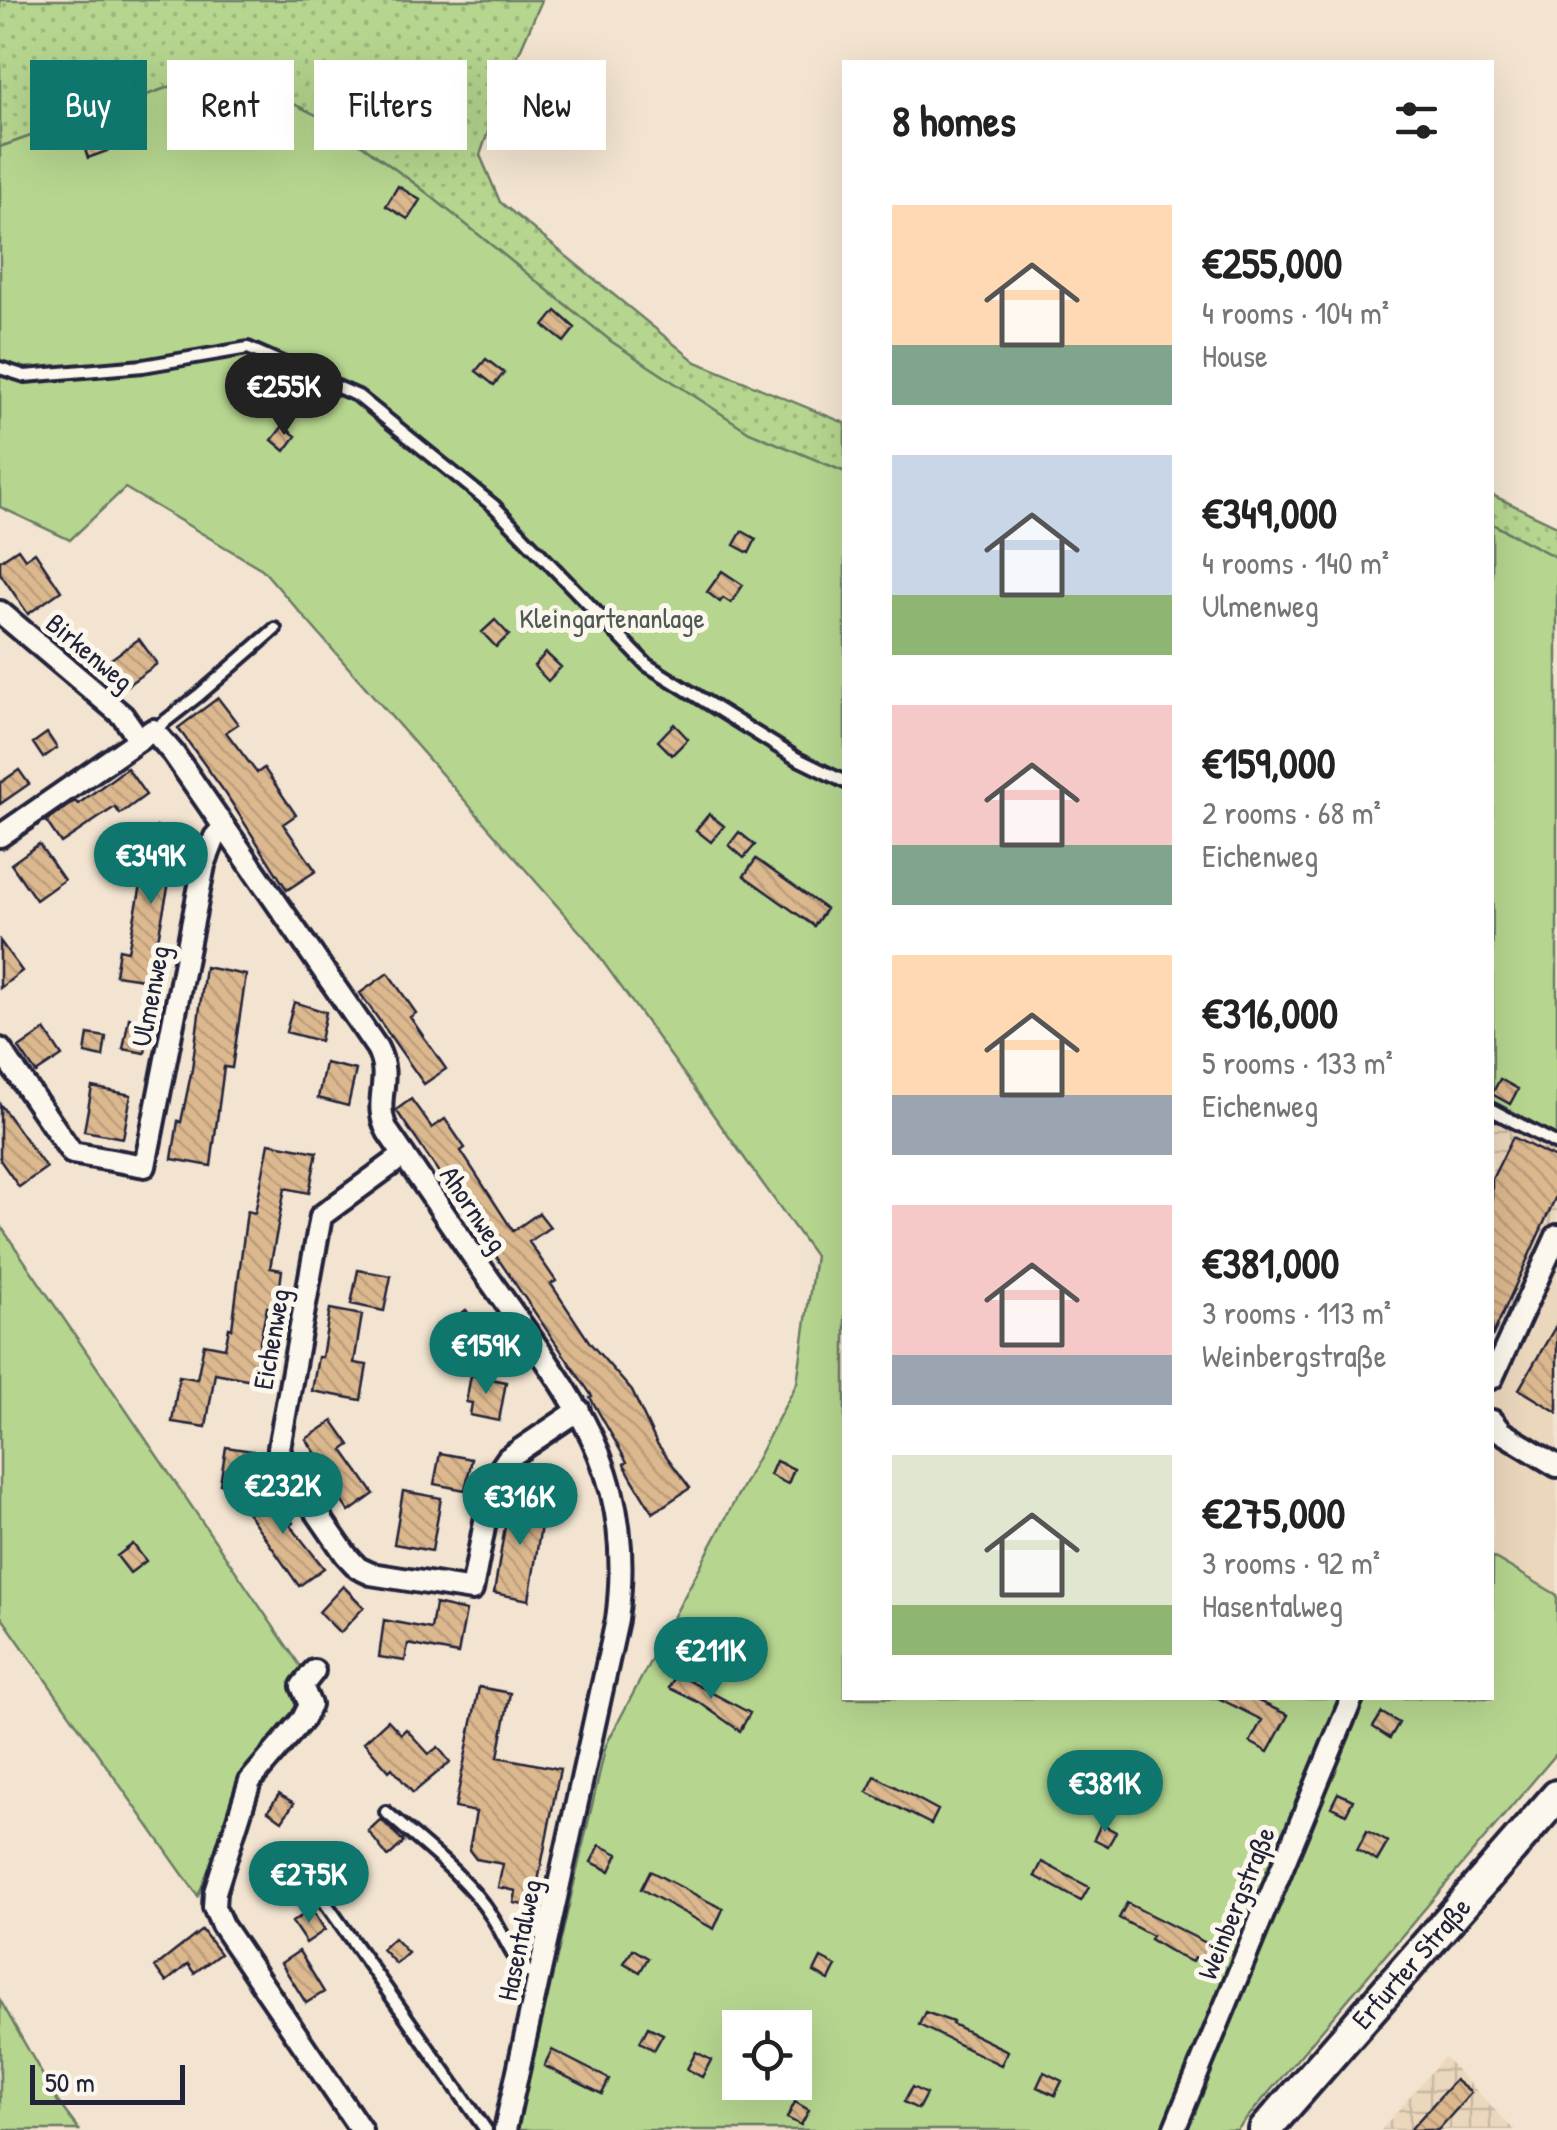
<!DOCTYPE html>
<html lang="en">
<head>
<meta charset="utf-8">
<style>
	:root { --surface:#fff; --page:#f2f2f2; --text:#222; --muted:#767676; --accent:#0f766e }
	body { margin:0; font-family:"Patrick Hand",sans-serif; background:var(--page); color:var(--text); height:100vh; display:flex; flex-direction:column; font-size:38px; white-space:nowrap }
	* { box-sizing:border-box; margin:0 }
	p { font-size:32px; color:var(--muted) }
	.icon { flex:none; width:55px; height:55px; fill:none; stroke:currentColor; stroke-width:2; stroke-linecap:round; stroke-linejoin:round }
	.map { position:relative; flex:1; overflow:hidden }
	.drawer { position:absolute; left:842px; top:60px; width:652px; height:1640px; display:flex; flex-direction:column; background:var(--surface); border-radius:0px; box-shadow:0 10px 40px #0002 }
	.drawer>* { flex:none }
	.hud { position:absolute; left:30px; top:60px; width:662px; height:90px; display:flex; gap:20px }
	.tools { position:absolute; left:722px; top:2010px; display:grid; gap:20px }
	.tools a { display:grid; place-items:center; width:90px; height:90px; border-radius:0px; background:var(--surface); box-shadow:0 10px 40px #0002; font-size:50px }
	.scale { position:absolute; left:30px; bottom:25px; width:155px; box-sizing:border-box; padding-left:10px; border:5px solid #22223b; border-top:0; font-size:28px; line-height:35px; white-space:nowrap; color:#22223b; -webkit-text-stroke:8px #fbf7ec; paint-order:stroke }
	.price { position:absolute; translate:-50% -85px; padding:0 22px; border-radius:35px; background:var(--accent); color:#fff; font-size:32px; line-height:65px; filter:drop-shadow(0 2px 5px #0008) }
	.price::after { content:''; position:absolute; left:50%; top:60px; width:30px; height:22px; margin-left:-15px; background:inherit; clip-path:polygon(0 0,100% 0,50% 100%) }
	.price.active { background:#222; color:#fff }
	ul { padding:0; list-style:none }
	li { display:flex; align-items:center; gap:30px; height:250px; padding:0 50px }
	li span { display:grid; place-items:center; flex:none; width:280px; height:200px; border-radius:0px; color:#555 }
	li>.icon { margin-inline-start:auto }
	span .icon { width:120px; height:120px; fill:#fffc; stroke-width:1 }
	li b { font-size:42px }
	h2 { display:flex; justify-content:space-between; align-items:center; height:120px; padding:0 50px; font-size:42px }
	.chip { padding:0 35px; border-radius:0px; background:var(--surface); box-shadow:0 10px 40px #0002; font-size:35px; line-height:90px }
	.chip.active { background:var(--accent); color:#fff }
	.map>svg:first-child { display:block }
	.built { fill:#ebd7bc }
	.industrial { fill:url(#industrial-grid) }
	.grass { fill:url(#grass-dots); stroke:#6c7c65; stroke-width:2.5 }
	.green { fill:#b6d68f; stroke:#6c7c65; stroke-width:2.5; fill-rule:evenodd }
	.building { fill:url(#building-back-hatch); stroke:#22223b; stroke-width:2.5 }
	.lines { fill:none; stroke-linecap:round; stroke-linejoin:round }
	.lane-casing { stroke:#22223b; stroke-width:18 }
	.street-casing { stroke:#22223b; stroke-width:28 }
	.secondary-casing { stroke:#22223b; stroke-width:38 }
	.lane { stroke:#fbf7ec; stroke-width:10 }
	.street { stroke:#fbf7ec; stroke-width:20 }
	.secondary { stroke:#fbf7ec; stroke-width:30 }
	.labels { text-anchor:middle; stroke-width:10; stroke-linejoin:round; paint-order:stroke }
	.park-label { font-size:28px; fill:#4e5854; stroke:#fbf7ec }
	.street-label { font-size:28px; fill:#22223b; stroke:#fbf7ec }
</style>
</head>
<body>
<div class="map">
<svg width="1557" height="2130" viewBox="0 0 1557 2130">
	<defs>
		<pattern id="industrial-grid" width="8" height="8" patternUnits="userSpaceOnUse" patternTransform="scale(2.5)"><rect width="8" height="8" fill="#ebd7bc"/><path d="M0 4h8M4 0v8" fill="none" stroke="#c9b8a2"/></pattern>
		<pattern id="grass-dots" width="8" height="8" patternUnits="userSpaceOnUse" patternTransform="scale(2.5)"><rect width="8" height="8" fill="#b6d68f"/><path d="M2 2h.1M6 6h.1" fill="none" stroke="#9cb77c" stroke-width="1.8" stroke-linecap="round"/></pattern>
		<pattern id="building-back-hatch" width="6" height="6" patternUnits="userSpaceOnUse" patternTransform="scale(2.5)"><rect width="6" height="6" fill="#dcb88e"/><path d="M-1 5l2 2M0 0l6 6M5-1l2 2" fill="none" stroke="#bc9e7b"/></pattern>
	</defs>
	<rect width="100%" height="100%" fill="#f2e4d0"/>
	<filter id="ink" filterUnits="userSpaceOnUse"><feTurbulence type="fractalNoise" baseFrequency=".01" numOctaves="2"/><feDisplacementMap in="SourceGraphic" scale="20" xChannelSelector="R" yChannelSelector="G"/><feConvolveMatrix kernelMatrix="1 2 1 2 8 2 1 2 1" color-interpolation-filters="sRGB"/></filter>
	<g filter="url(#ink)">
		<path class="built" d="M1557,1211V1595L1493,1557V1351Z"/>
		<path class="industrial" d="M1492,1101L1557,1135V1211L1493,1351Z
			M1444,2057L1514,2130H1381Z"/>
		<path class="grass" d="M0,0H542L502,92L480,155L500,202L696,362L845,423V472L749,432L612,342L418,186L330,122L253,84L172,86L0,147Z
			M1492,495L1557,526V558L1493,524Z"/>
		<path class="green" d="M253,84L330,122L418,186L612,342L749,432L845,472V1698H1492L1493,1557L1557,1595V1753L1237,2130H517L606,1745L797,1383L815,1256L588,941L262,569L125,488L70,540L0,507V147L172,86ZM740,2028H795V2082H740Z
			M1492,524L1557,558V1135L1493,1101Z
			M0,1225L303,1670L292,1686L301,1708L247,1773L198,1896L0,1615Z
			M0,2000L58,2102L79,2130H0Z"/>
		<path class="building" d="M102,136L107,151L88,158L83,143Z
			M398,186L420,200L408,219L386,206Z
			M556,311L575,328L564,342L544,326Z
			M486,359L504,373L494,385L476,371Z
			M283,426L296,436L285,451L272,440Z
			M742,531L756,539L749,553L734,545Z
			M18,549L25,559L35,552L61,591L28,614L0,573V561Z
			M722,571L743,585L731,603L723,598L720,602L707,592Z
			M495,620L509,635L496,647L482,632Z
			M139,639L157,664L122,689L104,664Z
			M546,653L561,667L548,681L534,666Z
			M218,698L238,724L226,732L257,773L264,768L296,815L283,824L316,871L287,890L226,794L178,728Z
			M674,724L688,739L672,755L658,741Z
			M47,733L57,748L43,758L33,743Z
			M127,768L146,795L120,814L115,807L61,843L46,821L75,801L78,804Z
			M19,770L29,784L0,804V783Z
			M709,814L724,826L711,842L696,830Z
			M157,827L185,831L181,863L173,862L150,980L115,975L119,949L128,951L141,885L149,886Z
			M739,832L755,845L744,858L729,845Z
			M39,844L64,880L36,900L11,864Z
			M756,859L826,909L814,926L744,876Z
			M0,941L22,971L0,988Z
			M205,967L246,975L232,1068L224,1067L211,1166L172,1159L178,1121L181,1122L192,1069Z
			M388,973L416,1013L410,1017L446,1069L424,1084L360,993Z
			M294,1002L326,1012L320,1041L286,1032Z
			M129,1018L151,1022L145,1053L123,1049Z
			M45,1030L62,1056L36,1073L19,1048Z
			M88,1034L106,1037L103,1057L85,1053Z
			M325,1063L356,1070L348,1106L318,1098Z
			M1500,1079L1518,1089L1510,1104L1492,1094Z
			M92,1087L131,1095L123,1138L84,1131Z
			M411,1099L432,1128L445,1119L465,1148L461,1151L513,1231L539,1213L550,1227L529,1242L556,1281L551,1284L590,1343L632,1391L656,1442L690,1488L653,1513L633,1480L624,1464L627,1462L590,1397L592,1396L396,1110Z
			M0,1104L46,1168L19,1187L0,1160Z
			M1513,1137L1557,1159V1194L1492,1337V1179Z
			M269,1143L317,1152L309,1193L285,1188L270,1268L282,1270L277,1309L267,1307L252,1380L215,1373L206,1427L172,1422L179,1376L197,1379L204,1344L225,1348L229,1328L232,1329L247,1211L255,1213Z
			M358,1270L391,1276L384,1311L351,1304Z
			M330,1309L362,1315L354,1363L367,1365L361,1400L312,1391L318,1357H322Z
			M466,1310L482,1333L455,1351L439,1328Z
			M1557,1324V1412L1519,1389Z
			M471,1375L506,1382L499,1421L470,1415L472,1403L466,1402Z
			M333,1421L350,1445L343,1450L374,1494L349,1512L329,1483L334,1480L306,1439Z
			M226,1447L253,1451L247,1488L220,1484Z
			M440,1453L472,1459L465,1490L434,1484Z
			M776,1461L794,1469L788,1484L770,1475Z
			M269,1489L293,1523L290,1525L324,1568L299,1586L243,1506Z
			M403,1491L441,1498L432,1551L394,1544Z
			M510,1496L545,1501L529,1600L494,1593Z
			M133,1544L146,1561L130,1573L117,1556Z
			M343,1586L364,1607L340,1633L319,1612Z
			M435,1604L466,1611L458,1654L408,1644L405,1661L379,1657L384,1620L431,1629Z
			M676,1674L750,1713L740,1731L700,1703L669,1688Z
			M479,1687L510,1693L498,1757L560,1769L533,1907L514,1903L516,1891L498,1887L503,1864L476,1859L469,1850L476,1812L455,1808Z
			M1218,1698H1252L1288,1715L1268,1752L1250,1742L1262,1720Z
			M1382,1713L1399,1723L1390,1738L1373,1727Z
			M388,1720L401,1734L406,1729L429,1754L438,1747L450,1762L413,1793L392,1768L389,1771L364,1742Z
			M875,1776L938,1810L931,1824L867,1792Z
			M1338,1793L1353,1800L1346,1814L1331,1807Z
			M279,1794L294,1803L282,1821L268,1811Z
			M381,1819L404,1842L388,1857L368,1831Z
			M1101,1824L1116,1832L1108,1846L1094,1839Z
			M1367,1831L1388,1842L1377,1861L1357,1850Z
			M600,1845L618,1854L610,1871L591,1862Z
			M1042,1862L1089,1887L1081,1901L1035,1876Z
			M650,1871L723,1909L714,1929L641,1889Z
			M338,1873L351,1892L339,1901L323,1884Z
			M1127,1903L1224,1952L1216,1969L1194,1958L1192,1962L1176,1955L1150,1939L1152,1936L1119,1918Z
			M312,1909L325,1930L306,1943L292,1922Z
			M202,1930L220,1954L194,1973L188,1964L166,1982L155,1967Z
			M394,1938L408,1953L396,1964L382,1949Z
			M633,1949L648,1958L640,1972L624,1963Z
			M299,1951L324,1992L306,2003L281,1963Z
			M821,1958L836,1966L829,1980L814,1972Z
			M925,2012L953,2022L952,2024L1008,2051L1001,2065L919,2025Z
			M648,2027L663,2034L654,2050L640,2042Z
			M552,2050L609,2079L602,2094L544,2066Z
			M696,2052L711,2060L702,2077L687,2069Z
			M1044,2072L1062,2081L1055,2095L1037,2087Z
			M1455,2080L1471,2093L1438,2130H1410Z
			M912,2087L926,2094L918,2109L904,2102Z
			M795,2102L809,2110L801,2125L787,2118Z"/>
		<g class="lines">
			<g class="lane-casing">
				<path id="lane" d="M0,368L25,376L143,366L248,348L358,396L494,506L647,665L796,758L845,782
					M154,730L199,695L275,629
					M1492,1110L1557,1144
					M386,1812C423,1845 465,1875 492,1917C507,1939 513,1967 539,1978
					M317,1891L486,2130"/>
			</g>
			<g class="street-casing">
				<path id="street" d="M0,612L123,716L139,739
					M0,836L153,730L173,753L377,1048C394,1081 371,1101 388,1132C424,1184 459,1237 496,1289C576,1403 636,1471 617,1620L505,2130
					M0,1049L72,1153L145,1166L204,865L215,837L224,827
					M404,1155L321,1216L279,1448L284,1465L346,1555L358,1568L371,1574L472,1590L493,1480L508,1458L579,1410
					M1492,1378L1557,1236
					M1492,1421L1501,1432L1557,1466
					M314,1671L302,1686L310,1705L303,1719L250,1781L215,1892L214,1907L222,1925L361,2130
					M1174,2130L1352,1698"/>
			</g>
			<g class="secondary-casing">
				<g id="secondary">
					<path id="s1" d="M1265,2130L1557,1796"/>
				</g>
			</g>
			<use href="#lane" class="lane"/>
			<use href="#street" class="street"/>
			<use href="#secondary" class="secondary"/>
		</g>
	</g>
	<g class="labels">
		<g class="park-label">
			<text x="612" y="628">Kleingartenanlage</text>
		</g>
		<g class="street-label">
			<text transform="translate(90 652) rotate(40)" y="10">Birkenweg</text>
			<text transform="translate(150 996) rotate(-79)" y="10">Ulmenweg</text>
			<text transform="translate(474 1209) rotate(56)" y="10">Ahornweg</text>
			<text transform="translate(271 1339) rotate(-80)" y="10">Eichenweg</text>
			<text transform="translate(1236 1903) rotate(-68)" y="10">Weinbergstraße</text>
			<text transform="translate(519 1940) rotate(-78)" y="10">Hasentalweg</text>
			<text dy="10" stroke="none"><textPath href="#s1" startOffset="222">Erfurter Straße</textPath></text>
		</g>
	</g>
</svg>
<div class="tools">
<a><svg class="icon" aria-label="locate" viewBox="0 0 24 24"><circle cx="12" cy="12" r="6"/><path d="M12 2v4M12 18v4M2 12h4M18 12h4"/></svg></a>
</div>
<div class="scale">50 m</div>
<b class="price active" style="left:284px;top:438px">€255K</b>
<b class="price" style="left:151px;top:907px">€349K</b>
<b class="price" style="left:486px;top:1397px">€159K</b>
<b class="price" style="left:283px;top:1537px">€232K</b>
<b class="price" style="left:520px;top:1548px">€316K</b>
<b class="price" style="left:711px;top:1702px">€211K</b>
<b class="price" style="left:1105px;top:1835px">€381K</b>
<b class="price" style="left:309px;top:1926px">€275K</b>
<div class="hud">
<a class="chip active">Buy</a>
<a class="chip">Rent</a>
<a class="chip">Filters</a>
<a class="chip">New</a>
</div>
<section class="drawer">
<h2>8 homes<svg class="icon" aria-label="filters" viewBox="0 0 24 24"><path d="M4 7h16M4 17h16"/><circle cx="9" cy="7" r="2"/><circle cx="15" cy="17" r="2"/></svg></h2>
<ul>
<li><span style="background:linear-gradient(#ffd9b3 70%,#7fa58c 0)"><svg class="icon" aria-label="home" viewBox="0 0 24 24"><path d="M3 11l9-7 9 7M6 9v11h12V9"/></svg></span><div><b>€255,000</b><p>4 rooms · 104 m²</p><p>House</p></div></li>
<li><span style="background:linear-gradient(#c9d6e8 70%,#8fb573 0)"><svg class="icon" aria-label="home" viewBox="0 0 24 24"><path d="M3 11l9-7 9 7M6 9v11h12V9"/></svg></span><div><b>€349,000</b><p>4 rooms · 140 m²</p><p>Ulmenweg</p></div></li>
<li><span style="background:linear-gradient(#f6c9c9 70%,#7fa58c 0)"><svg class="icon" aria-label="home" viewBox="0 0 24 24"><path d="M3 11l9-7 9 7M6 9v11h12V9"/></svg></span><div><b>€159,000</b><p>2 rooms · 68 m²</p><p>Eichenweg</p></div></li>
<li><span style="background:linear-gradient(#ffd9b3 70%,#9aa5b1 0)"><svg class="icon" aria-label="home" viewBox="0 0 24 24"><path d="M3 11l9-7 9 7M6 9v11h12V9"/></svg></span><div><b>€316,000</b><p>5 rooms · 133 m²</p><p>Eichenweg</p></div></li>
<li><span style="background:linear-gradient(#f6c9c9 75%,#9aa5b1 0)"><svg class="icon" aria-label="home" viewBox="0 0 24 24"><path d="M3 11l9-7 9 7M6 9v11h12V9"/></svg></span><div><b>€381,000</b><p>3 rooms · 113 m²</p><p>Weinbergstraße</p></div></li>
<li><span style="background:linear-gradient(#dfe7d0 75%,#8fb573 0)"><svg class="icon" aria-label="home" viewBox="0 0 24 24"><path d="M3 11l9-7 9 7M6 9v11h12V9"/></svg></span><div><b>€275,000</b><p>3 rooms · 92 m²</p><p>Hasentalweg</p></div></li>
</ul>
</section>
</div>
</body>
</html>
